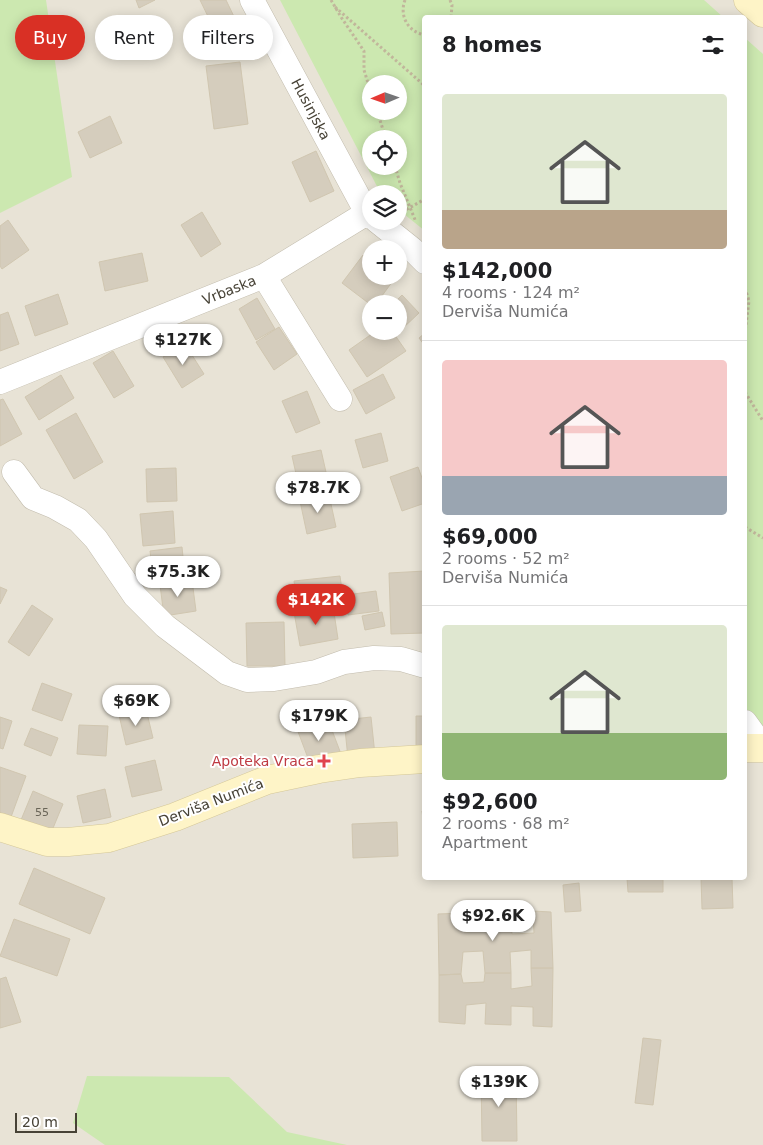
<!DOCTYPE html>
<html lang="en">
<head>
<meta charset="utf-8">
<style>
	:root { --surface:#fff; --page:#f6f6f6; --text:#202124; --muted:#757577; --line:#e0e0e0; --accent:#d93025 }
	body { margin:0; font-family:"DejaVu Sans",sans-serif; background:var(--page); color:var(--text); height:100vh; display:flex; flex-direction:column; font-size:19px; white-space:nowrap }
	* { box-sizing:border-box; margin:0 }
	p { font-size:16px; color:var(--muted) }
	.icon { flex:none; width:28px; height:28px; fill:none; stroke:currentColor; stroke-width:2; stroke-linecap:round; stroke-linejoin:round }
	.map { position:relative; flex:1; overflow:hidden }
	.panel { position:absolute; left:422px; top:15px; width:325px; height:865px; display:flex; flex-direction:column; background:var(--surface); border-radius:5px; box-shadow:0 2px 12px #0003 }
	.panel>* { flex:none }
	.banner { position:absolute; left:15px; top:15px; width:332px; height:45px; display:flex; gap:10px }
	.needle { width:32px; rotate:268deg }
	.tools { position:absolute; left:362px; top:75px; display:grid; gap:10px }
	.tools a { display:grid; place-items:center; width:45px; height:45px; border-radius:50%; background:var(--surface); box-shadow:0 2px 12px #0003; font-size:25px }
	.scale { position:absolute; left:15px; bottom:12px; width:62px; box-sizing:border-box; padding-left:5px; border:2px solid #474236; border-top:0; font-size:14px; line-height:18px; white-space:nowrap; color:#474236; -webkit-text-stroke:4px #fff; paint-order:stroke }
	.price { position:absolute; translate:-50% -42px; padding:0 11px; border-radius:18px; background:#fff; color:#222; font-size:16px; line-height:32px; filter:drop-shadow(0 1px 2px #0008) }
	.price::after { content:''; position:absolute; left:50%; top:30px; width:15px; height:11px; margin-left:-8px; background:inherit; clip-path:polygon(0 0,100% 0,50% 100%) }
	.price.on { background:var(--accent); color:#fff }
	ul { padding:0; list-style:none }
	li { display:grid; align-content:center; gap:10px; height:265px; padding:0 20px }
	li+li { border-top:1px solid var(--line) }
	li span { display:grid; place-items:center; height:155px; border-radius:5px; color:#555 }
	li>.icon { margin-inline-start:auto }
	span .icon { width:90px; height:90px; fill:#fffc; stroke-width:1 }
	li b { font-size:21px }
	h2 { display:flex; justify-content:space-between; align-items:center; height:60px; padding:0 20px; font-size:21px }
	.chip { padding:0 18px; border-radius:22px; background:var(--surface); box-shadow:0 2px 12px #0003; font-size:18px; line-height:45px }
	.chip.on { background:var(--accent); color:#fff }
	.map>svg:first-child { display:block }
	.residential { fill:#e8e3d6; fill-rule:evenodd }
	.green { fill:#cce8b0; fill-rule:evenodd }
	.building { fill:#d5cdbd; stroke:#d0c6b0 }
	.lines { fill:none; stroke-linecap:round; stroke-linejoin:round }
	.minor-casing { stroke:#c2bcad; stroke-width:25 }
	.secondary-casing { stroke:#d4c798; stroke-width:29 }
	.path { stroke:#c1b69b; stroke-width:3; stroke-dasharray:2.5 2.5; stroke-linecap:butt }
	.minor { stroke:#fff; stroke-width:24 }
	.secondary { stroke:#fef4c7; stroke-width:28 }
	.health-dot { fill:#e0444e; stroke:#fff; stroke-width:2 }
	.labels { text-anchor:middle; stroke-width:4; stroke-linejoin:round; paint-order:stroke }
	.number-label { font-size:11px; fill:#6a6558 }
	.street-label { font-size:14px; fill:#474236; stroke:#fff }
	.health-label { font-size:14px; fill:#be3a42; stroke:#fff; text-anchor:end }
</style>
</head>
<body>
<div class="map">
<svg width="763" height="1145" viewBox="0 0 763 1145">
	<rect width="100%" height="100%" fill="#f4f1e8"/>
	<path class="residential" d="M0,0H763V1145H0ZM425,18H745V878H425ZM371,84H399V111H371ZM371,139H399V166H371ZM371,194H399V221H371ZM371,249H399V276H371ZM371,304H399V331H371Z"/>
	<path class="green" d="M0,0H46L72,177L0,213Z
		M280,0H704L723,17L425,18V231L399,210V194H381ZM371,84H399V111H371ZM371,139H399V166H371Z
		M745,38L763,54V756L745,743Z
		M87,1076L229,1077L287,1132L347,1145H105L73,1123Z"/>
	<path class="building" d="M136,0H155L139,8Z
		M200,0H226L239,27L218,37Z
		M240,62L248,124L214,129L206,66Z
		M110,116L122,143L90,158L78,132Z
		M316,151L334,191L310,202L292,162Z
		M202,212L221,244L201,257L181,225Z
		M8,220L29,250L2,269L0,266V226Z
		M142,253L148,281L105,291L99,262Z
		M363,255L371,261V276H392L395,278L376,304H371V305L342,283Z
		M58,294L68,324L35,336L25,306Z
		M402,295L419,313L402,329L399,325V304H393Z
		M257,298L275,329L256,340L239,309Z
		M8,312L19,344L0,351V315Z
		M279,327L297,354L274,370L256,342Z
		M376,331H392L406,351L367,377L349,350Z
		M425,333V346L419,338Z
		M185,344L204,374L182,388L163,357Z
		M113,351L134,386L114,398L93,363Z
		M383,374L395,398L366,414L353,390Z
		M61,375L74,398L39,420L25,397Z
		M307,391L320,423L296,433L282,401Z
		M3,399L22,434L0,446V400Z
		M76,413L103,462L74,479L46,430Z
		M381,433L388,461L363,468L355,440Z
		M321,450L328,481L299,487L292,456Z
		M418,467L425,486V503L402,511L390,477Z
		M176,468L177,501L147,502L146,469Z
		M329,495L336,527L307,534L300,501Z
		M173,511L175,543L143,546L140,514Z
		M182,547L185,577L154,581L150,551Z
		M425,571V633L391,634L389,573Z
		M340,576L344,604L298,610L294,581Z
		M192,580L196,611L164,616L160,585Z
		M0,587L7,590L0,604Z
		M376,591L379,611L348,615L346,595Z
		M32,605L53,619L29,656L8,642Z
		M333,606L338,639L300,646L294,612Z
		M382,612L385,626L365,630L362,616Z
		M284,622L285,666H247L246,623Z
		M42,683L72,694L62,721L32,710Z
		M146,709L153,738L126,745L119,715Z
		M416,716H425V751H416Z
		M0,717L12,721L3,749L0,748Z
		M327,717L341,754L311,766L297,729Z
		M371,717L375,755L348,758L344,720Z
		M79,725L108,726L106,756L77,754Z
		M31,728L58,738L51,756L24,745Z
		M155,760L162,790L132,797L125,767Z
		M0,767L26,776L11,817L0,813Z
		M105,789L111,817L83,823L77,796Z
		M33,791L63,804L51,833L21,820Z
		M422,811H425V834Z
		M397,822L398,856L353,858L352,824Z
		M34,868L105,898L90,934L19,904Z
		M627,878H663V892H628Z
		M701,878H732L733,908L702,909Z
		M579,883L581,911L565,912L563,885Z
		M509,911L512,934L534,933L533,911L551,912L553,968H531V950L510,952L511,973H485L483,951L463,952L461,974L439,975L438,914L463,913L464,932L481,931V913Z
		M14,919L70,939L57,976L0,956Z
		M531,968H553L552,1027L533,1026V1007L511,1006V1025L485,1024L486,1003L466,1005L465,1024L439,1022V975L461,974L463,983L484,982L485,973H511V989L532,986Z
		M6,977L21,1022L0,1028V979Z
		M643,1038L661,1040L653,1105L635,1103Z
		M481,1075H516L517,1141H482Z"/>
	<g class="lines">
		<g class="minor-casing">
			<path id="minor" d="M252,0L367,213L371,217
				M377,221L412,249L425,262
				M264,276L340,399
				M0,382L264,276L367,213
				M14,472L33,498L55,507L78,520L96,539L135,596L165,626L227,673L247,680L274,679L316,672L344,662L374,658L401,659L425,666
				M745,722L763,747"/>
		</g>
		<g class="secondary-casing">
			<path id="secondary" d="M748,0L763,13
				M745,748H763
				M0,827L47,842H68L109,838L175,817L267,780L319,769L360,763L425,759"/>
		</g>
		<path class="path" d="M331,0L341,17L364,51V70L371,93
			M405,0C399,16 408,32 425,35
			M450,0L452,5L451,18
			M335,7L425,86
			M377,111L386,139
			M395,166L400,183L416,222
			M402,212L425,199
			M745,288L749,301L745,332
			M745,392L763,421
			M745,527L763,538"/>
		<use href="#minor" class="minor"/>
		<use href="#secondary" class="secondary"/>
	</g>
	<path class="health-dot" d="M321.5 753.5h5v5h5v5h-5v5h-5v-5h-5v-5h5z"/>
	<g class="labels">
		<g class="number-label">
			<text x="42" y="816">55</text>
		</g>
		<g class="street-label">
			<text transform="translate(311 109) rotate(62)" y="5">Husinjska</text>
			<text transform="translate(229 290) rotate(-22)" y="5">Vrbaska</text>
			<text transform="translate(211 802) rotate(-21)" y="5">Derviša Numića</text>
		</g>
		<g class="health-label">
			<text x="314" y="766">Apoteka Vraca</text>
		</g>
	</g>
</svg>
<div class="tools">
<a><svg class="needle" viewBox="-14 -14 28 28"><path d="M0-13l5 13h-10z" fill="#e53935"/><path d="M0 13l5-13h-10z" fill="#757577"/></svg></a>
<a><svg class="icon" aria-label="locate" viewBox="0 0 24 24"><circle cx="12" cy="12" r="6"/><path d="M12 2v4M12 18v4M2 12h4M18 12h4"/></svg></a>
<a><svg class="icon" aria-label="layers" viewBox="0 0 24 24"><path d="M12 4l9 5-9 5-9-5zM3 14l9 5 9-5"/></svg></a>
<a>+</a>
<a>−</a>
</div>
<div class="scale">20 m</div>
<b class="price" style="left:183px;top:366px">$127K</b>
<b class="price" style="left:318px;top:514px">$78.7K</b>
<b class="price" style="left:178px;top:598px">$75.3K</b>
<b class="price on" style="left:316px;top:626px">$142K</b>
<b class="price" style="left:136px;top:727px">$69K</b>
<b class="price" style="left:319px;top:742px">$179K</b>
<b class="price" style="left:493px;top:942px">$92.6K</b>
<b class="price" style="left:499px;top:1108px">$139K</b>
<div class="banner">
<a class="chip on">Buy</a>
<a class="chip">Rent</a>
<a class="chip">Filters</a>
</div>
<section class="panel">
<h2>8 homes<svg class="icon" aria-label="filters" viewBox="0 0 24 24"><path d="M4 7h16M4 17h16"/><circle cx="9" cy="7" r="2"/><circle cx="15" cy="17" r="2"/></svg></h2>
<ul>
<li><span style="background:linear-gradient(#dfe7d0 75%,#b9a48a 0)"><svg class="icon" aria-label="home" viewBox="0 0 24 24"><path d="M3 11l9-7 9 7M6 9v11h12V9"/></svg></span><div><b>$142,000</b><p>4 rooms · 124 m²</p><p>Derviša Numića</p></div></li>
<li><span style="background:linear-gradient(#f6c9c9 75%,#9aa5b1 0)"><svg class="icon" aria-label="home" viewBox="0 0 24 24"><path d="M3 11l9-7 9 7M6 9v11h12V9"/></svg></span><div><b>$69,000</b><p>2 rooms · 52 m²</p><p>Derviša Numića</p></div></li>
<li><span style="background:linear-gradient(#dfe7d0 70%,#8fb573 0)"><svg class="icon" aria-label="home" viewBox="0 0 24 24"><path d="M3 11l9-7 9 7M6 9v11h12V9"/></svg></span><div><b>$92,600</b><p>2 rooms · 68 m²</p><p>Apartment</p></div></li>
</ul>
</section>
</div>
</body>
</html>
